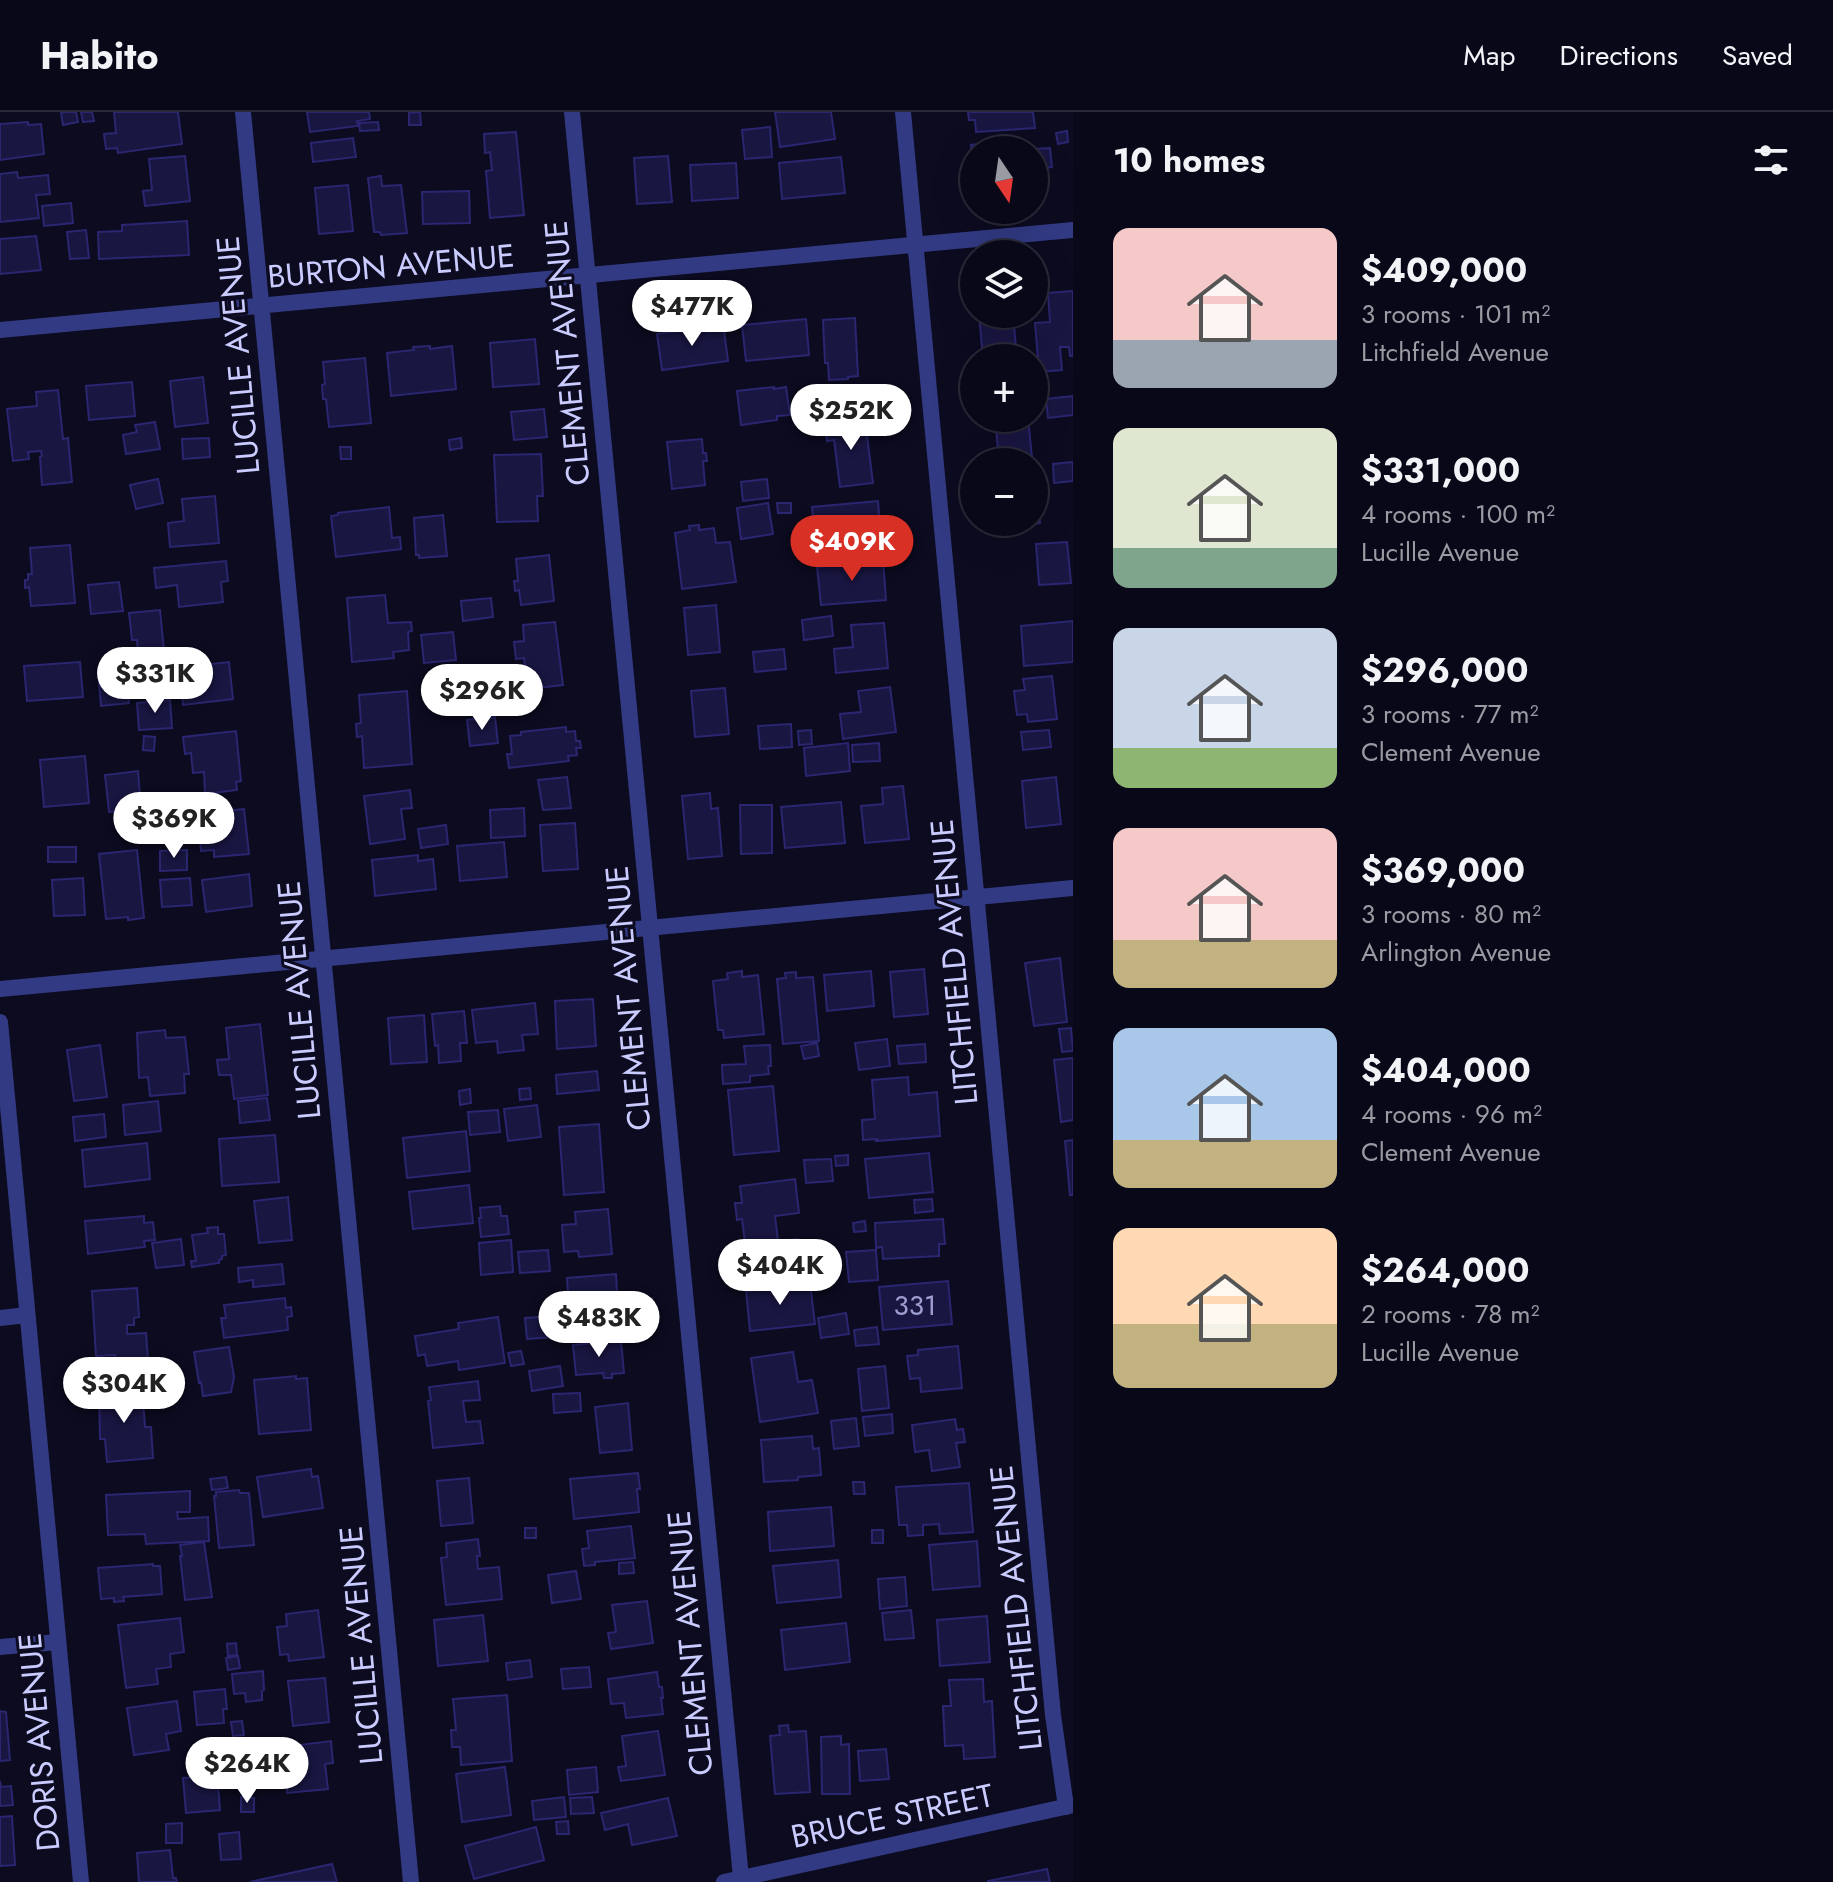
<!DOCTYPE html>
<html lang="en">
<head>
<meta charset="utf-8">
<style>
	:root { --surface:#090818; --page:#171625; --text:#f1f3f6; --muted:#999aa2; --line:#292937; --accent:#d93025 }
	body { margin:0; font-family:Jost,sans-serif; background:var(--page); color:var(--text); height:100vh; display:flex; flex-direction:column; font-size:30px; white-space:nowrap }
	* { box-sizing:border-box; margin:0 }
	p { font-size:26px; color:var(--muted) }
	.icon { flex:none; width:44px; height:44px; fill:none; stroke:currentColor; stroke-width:2; stroke-linecap:round; stroke-linejoin:round }
	.map { position:relative; flex:1; overflow:hidden }
	.drawer { display:flex; flex-direction:column; background:var(--surface); width:760px }
	.drawer>* { flex:none }
	.needle { width:52px; rotate:167deg }
	.fabs { position:absolute; left:960px; top:24px; display:grid; gap:16px }
	.fabs a { display:grid; place-items:center; width:88px; height:88px; border-radius:50%; background:var(--surface); box-shadow:0 8px 32px #0002,0 0 0 2px var(--line); font-size:40px }
	.price { position:absolute; translate:-50% -68px; padding:0 18px; border-radius:28px; background:#fff; color:#222; font-size:26px; line-height:52px; filter:drop-shadow(0 2px 4px #0008) }
	.price::after { content:''; position:absolute; left:50%; top:48px; width:24px; height:18px; margin-left:-12px; background:inherit; clip-path:polygon(0 0,100% 0,50% 100%) }
	.price.current { background:var(--accent); color:#fff }
	ul { padding:0; list-style:none }
	li { display:flex; align-items:center; gap:24px; height:200px; padding:0 40px }
	li span { display:grid; place-items:center; flex:none; width:224px; height:160px; border-radius:16px; color:#555 }
	li>.icon { margin-inline-start:auto }
	span .icon { width:96px; height:96px; fill:#fffc; stroke-width:1 }
	li b { font-size:34px }
	h2 { display:flex; justify-content:space-between; align-items:center; height:96px; padding:0 40px; font-size:34px }
	header { display:flex; align-items:center; gap:48px; box-sizing:border-box; height:112px; padding:0 40px; background:var(--surface); border-bottom:2px solid var(--line) }
	header strong { font-size:38px }
	nav { display:flex; gap:44px; margin-inline-start:auto; font-size:28px }
	main { display:flex; flex:1; min-height:0 }
	.map>svg:first-child { display:block }
	.building { fill:#191642; stroke:#2a2670; stroke-width:2 }
	.lines { fill:none; stroke-linecap:round; stroke-linejoin:round }
	.minor { stroke:#323a83; stroke-width:16 }
	.labels { text-anchor:middle; stroke-width:6; stroke-linejoin:round; paint-order:stroke }
	.number-label { font-size:28px; fill:#9e9ed0 }
	.street-label { font-size:32px; fill:#cacbff; stroke:#0c0b20 }
</style>
</head>
<body>
<header>
<strong>Habito</strong>
<nav><a>Map</a><a>Directions</a><a>Saved</a></nav>
</header>
<main>
<div class="map">
<svg width="1073" height="1770" viewBox="0 0 1073 1770">
	<rect width="100%" height="100%" fill="#0c0b20"/>
	<path class="building" d="M61,0H76L78,10L63,13Z
		M81,0H92L94,9L83,10Z
		M114,0H178L182,32L118,41L117,36L106,37L104,22L116,21Z
		M307,0H369L370,7L357,9L358,14L310,20Z
		M420,0L421,13H409V1Z
		M775,0H831L835,27L780,35Z
		M968,0H1033L1035,16L976,20L975,8H969Z
		M28,10V13L41,12L44,42L0,48V12Z
		M378,10L379,18L360,19L359,11Z
		M770,15L772,45L745,47L742,18Z
		M1067,19L1068,30L1058,32L1056,21Z
		M516,20L524,103L490,106L486,59L492,58L490,40L485,41L484,22Z
		M353,26L356,45L313,50L311,31Z
		M1016,28L1017,36L1032,34V37L1050,36L1052,55L1034,57V38H974V64L971,33Z
		M185,44L190,89L145,94L143,79L152,78L149,47Z
		M668,44L672,90L637,92L634,46Z
		M841,45L845,81L782,87L779,51Z
		M736,51L738,86L692,89L690,53Z
		M17,60L18,66L48,63L50,82L36,83L39,106L0,110V62Z
		M381,64L382,74L401,73L407,121L381,123L380,120H374L368,66Z
		M348,73L353,119L319,122L315,76Z
		M469,79L470,111L423,112L422,80Z
		M71,91L73,111L44,114L42,94Z
		M187,109L189,143L99,147L98,120L122,119V113Z
		M86,118L89,146L70,147L67,120Z
		M36,124L41,158L0,162V127Z
		M1073,179V244H1070L1069,235H1060L1062,258L1039,260L1035,211L1050,210L1048,181Z
		M979,202H1013L1016,236H1011L1012,246H983Z
		M855,206L858,264L848,265V267L829,268L828,251H825L823,208Z
		M806,207L809,243L746,249L742,213Z
		M707,215L708,220L724,218L728,249L662,258L657,222Z
		M535,227L539,272L493,275L490,231Z
		M430,234V237L452,234L456,277L391,284L387,241L414,238L413,235Z
		M365,246L371,311L329,315L326,287H323L322,273L325,272L323,250Z
		M203,265L208,311L175,315L170,269Z
		M132,270L135,304L89,308L86,274Z
		M774,275V277L786,275L790,303L777,304V308L741,313L737,279Z
		M861,275L864,296L836,299L833,278Z
		M58,278L63,327L68,326L72,370L42,373L40,345L42,344L41,339L28,340L29,347L13,349L7,297L37,294L36,280Z
		M1073,284V303L1048,306L1046,287Z
		M544,297L547,325L514,328L511,300Z
		M995,306H1028L1032,346L999,348Z
		M865,308L873,371L840,375L834,328L827,329L825,313Z
		M155,310L160,337L126,342L123,323L137,320L135,313Z
		M209,326L210,345L183,347L182,327Z
		M461,326L462,336L450,338L449,328Z
		M702,327L703,341H706L707,349H703L705,373L672,377L667,330Z
		M340,335H351V347H341Z
		M541,342L543,384H537L538,409L497,410L494,343Z
		M1073,350V369L1054,371L1053,352Z
		M1034,362L1040,411L1008,414L1007,410H1034Z
		M158,367L163,391L136,397L130,373Z
		M767,367L769,386L743,389L741,370Z
		M215,384L219,431L170,435L168,411L184,409L182,387Z
		M878,389L881,429L816,435L812,395Z
		M768,391L773,422L741,427L737,396Z
		M777,391H791V401H778Z
		M389,395L392,426L400,425L401,437L336,445L331,404L338,403V401Z
		M443,403L447,444L419,446V443H416L414,406Z
		M699,413V418L714,416L716,431L730,430L736,470L682,477L675,421L690,418L689,414Z
		M1067,430L1071,471L1039,473L1036,432Z
		M70,433L75,491L31,494L29,475L25,476V468H28V462H32L30,436Z
		M549,443L554,489L521,493L519,478L515,479L514,469H518L516,447Z
		M883,448L886,488L821,493L817,455Z
		M226,449L228,469L221,470L223,490L179,495L177,473L156,476L154,456Z
		M119,470L123,499L91,502L88,473Z
		M385,483L388,511L411,510L412,519L408,520L409,538L393,540L394,546L352,550L347,486Z
		M491,486L493,505L463,509L461,489Z
		M716,493L720,540L688,543L684,496Z
		M160,498L164,539L138,542L137,528H132L129,501Z
		M831,504L833,524L804,528L802,508Z
		M1073,509V550L1024,554L1021,514Z
		M555,510L563,573L528,577L524,546L516,547L514,530L524,529L523,513Z
		M884,511L888,556L836,561L834,537L853,535L851,513Z
		M453,520L456,548L424,551L421,523Z
		M784,537L786,557L755,560L753,540Z
		M80,550L83,585L27,589L24,554Z
		M229,550L233,587L183,593L182,582L169,583L168,569L164,570L163,560H167L166,557Z
		M126,557L129,591L101,594L98,559Z
		M1052,564L1057,607L1028,610L1027,602L1017,603L1014,579L1025,578L1023,567Z
		M890,575L896,620L843,627L840,602L861,600L858,579Z
		M725,576L729,622L695,625L691,579Z
		M407,579L412,652L364,656L362,624L357,625L356,612L361,611L359,583Z
		M170,588L172,616L139,618L137,591Z
		M495,605L498,631L470,634L467,608Z
		M791,612L792,635L760,637L758,614Z
		M566,615V620L575,619L576,629H580L581,636H576L577,643L568,644L569,649L509,656L507,642H512L510,624L521,623V620Z
		M811,618L812,632L799,633L798,619Z
		M1049,618L1051,635L1023,638L1021,620Z
		M236,619L241,669L236,670L237,678L205,682L204,660L193,661L191,641L185,642L183,625Z
		M144,624L155,625L154,639L143,638Z
		M848,631L850,659L806,664L804,636Z
		M879,631L880,649L853,650L852,633Z
		M85,644L89,691L44,695L40,648Z
		M138,659L141,697L109,700L105,663Z
		M567,665L571,696L543,698L538,668Z
		M1056,665L1061,712L1026,716L1022,669Z
		M903,674L909,727L865,731L861,694L883,692L882,676Z
		M410,678L412,696L401,697L405,727L370,732L364,684Z
		M710,681L711,697L718,696L722,744L688,747L682,684Z
		M841,690L845,731L785,736L781,695Z
		M740,693H772V741L741,742Z
		M524,696L525,724L491,726L490,698Z
		M244,697L249,742L214,745V738L201,739L199,718L213,717L211,700Z
		M142,702L144,711L131,713L129,705Z
		M575,711L578,757L543,759L540,713Z
		M446,713L448,732L421,736L418,717Z
		M504,730L507,765L460,769L457,734Z
		M48,735H76V750H48Z
		M137,738L144,806L128,808V805L106,807L99,742Z
		M187,738V758L160,759V739Z
		M418,743V749L433,747L436,777L375,784L372,748Z
		M249,762L252,794L206,800L202,768Z
		M83,766L85,803L54,804L52,768Z
		M190,766L192,793L162,795L160,768Z
		M1060,846L1067,910L1034,914L1025,851Z
		M924,857L928,902L894,905L890,860Z
		M742,859V865L758,863L764,922L724,926L723,918H718L713,869L728,867L727,861Z
		M871,859L874,894L827,899L824,863Z
		M796,860V866L813,865L819,929L783,932L777,867L786,866L785,861Z
		M593,887L596,934L557,937L555,889Z
		M535,891L538,922L522,923L524,938L498,941L497,929L476,931L472,898Z
		M464,899L467,931H460L461,949L439,951L438,933L435,934L432,902Z
		M424,903L427,950L391,952L388,906Z
		M260,912L268,983L234,987L231,963H219L217,948L229,947L226,916Z
		M1071,916L1073,939L1062,940L1059,917Z
		M165,918L166,926L185,925L189,962H184L185,981L150,984L148,965L139,966L137,921Z
		M887,927L890,954L859,958L855,931Z
		M817,931L819,944L804,947L801,934Z
		M925,932L926,950L899,952L897,934Z
		M100,933L107,985L74,989L67,938Z
		M770,933L771,954H768L769,962L750,964V970L723,972L722,953L746,952L744,934Z
		M1073,946V1008L1061,1010L1054,948Z
		M597,959L599,978L557,982L556,963Z
		M908,965L909,983L937,980L940,1024L876,1029L877,1027L863,1028L862,1008L875,1007L872,968Z
		M773,974L779,1039L734,1043L728,978Z
		M530,976L531,987L520,988L519,977Z
		M470,977L471,991L460,993L459,979Z
		M267,986L270,1008L240,1011L238,989Z
		M158,989L161,1019L125,1023L123,993Z
		M537,993L541,1025L508,1029L504,997Z
		M498,998L500,1020L470,1023L468,1000Z
		M104,1002L106,1025L75,1029L73,1005Z
		M599,1012L604,1080L564,1083L559,1015Z
		M466,1019L470,1059L407,1066L403,1026Z
		M275,1023L279,1070L222,1074L219,1027Z
		M1073,1028V1083H1070L1065,1029Z
		M147,1031L150,1067L85,1075L82,1038Z
		M929,1041L933,1080L869,1086L865,1047Z
		M848,1043V1053L836,1054L835,1044Z
		M831,1047L833,1069L806,1071L804,1048Z
		M795,1067L799,1101L775,1104L778,1129L798,1127L801,1152L742,1159L740,1139L746,1138L742,1107L737,1108L735,1091H742L740,1074Z
		M469,1073L473,1111L413,1117L409,1080Z
		M288,1085L292,1128L259,1131L254,1089Z
		M932,1087L933,1099L915,1101L914,1088Z
		M500,1094L501,1104H507L509,1122L481,1125L479,1106H481L480,1096Z
		M608,1097L612,1142L579,1145L578,1139L564,1140L562,1113L576,1112L575,1100Z
		M144,1104V1111L153,1110L155,1128L144,1129L145,1135L88,1142L85,1109Z
		M943,1107L945,1132H939V1144L883,1147L882,1135L876,1136L875,1111Z
		M865,1109L866,1119L854,1120L853,1111Z
		M218,1115V1122H224L226,1143L222,1144V1147L219,1148V1151L192,1155L191,1149H196L192,1123L208,1121L207,1116Z
		M181,1127L184,1153L156,1156L152,1131Z
		M511,1128L513,1160L481,1163L479,1131Z
		M548,1138L550,1159L520,1161L518,1140Z
		M876,1138L878,1168L849,1170L846,1140Z
		M282,1152L284,1172L253,1175V1168L239,1170L238,1156Z
		M616,1162L617,1182H623V1189L619,1190L621,1207L575,1211L573,1197L569,1198L567,1166Z
		M948,1169L952,1212L883,1218L879,1175Z
		M810,1171L815,1212L750,1219L746,1179Z
		M137,1176L139,1205L134,1206V1213H127V1222L146,1221L148,1248L116,1250L115,1243L96,1244L92,1179Z
		M285,1186L286,1196L291,1195L292,1204L287,1205L288,1218L224,1226L221,1206H226L224,1193Z
		M846,1201L849,1222L821,1226L818,1206Z
		M554,1204L555,1225L527,1227L525,1206Z
		M498,1205L505,1251L459,1258L458,1249L427,1254L425,1242L418,1244L415,1224L459,1217L458,1211Z
		M877,1215L879,1232L856,1234L854,1218Z
		M621,1229L624,1261L612,1262V1266H604L603,1261L576,1263L573,1233Z
		M958,1234L962,1276L921,1280L920,1266L910,1267L907,1244L918,1243V1238Z
		M229,1235L234,1265L231,1280L203,1284L201,1270L199,1271L194,1240Z
		M521,1239L524,1252L511,1254L508,1241Z
		M793,1240L798,1270L812,1268L818,1301L760,1310L751,1246Z
		M560,1254L563,1274L532,1279L529,1259Z
		M885,1254L889,1296L862,1299L858,1257Z
		M296,1264V1267L307,1266L311,1318L259,1322L254,1268Z
		M478,1269L480,1288L463,1289L466,1310L480,1309L483,1331L433,1336L428,1289L431,1288L429,1275Z
		M142,1275L145,1315H151L153,1346L107,1350L105,1327H100L99,1277Z
		M580,1281L581,1299L554,1301L553,1282Z
		M628,1291L632,1338L600,1341L595,1295Z
		M892,1302L893,1321L865,1324L863,1305Z
		M856,1306L859,1334L834,1337L831,1309Z
		M955,1307L957,1318L963,1317L965,1330L956,1331L960,1355L932,1359L929,1338L915,1340L912,1313Z
		M812,1324L813,1337L819,1336L821,1363L798,1365V1368L764,1370L761,1328Z
		M311,1357L312,1365L318,1364L323,1396L263,1405L257,1365Z
		M638,1361L640,1377H637L639,1400L574,1407L570,1367Z
		M226,1365L228,1376L212,1378L210,1367Z
		M469,1366L473,1411L441,1414L437,1369Z
		M853,1370H864L865,1382H854Z
		M969,1371L973,1420L940,1422L939,1412L923,1413V1423L908,1424L907,1413H899L896,1375Z
		M239,1378L240,1381H249L254,1433L219,1436L214,1384H216V1380Z
		M190,1379V1400H177L178,1407L208,1405L209,1429L146,1432L145,1422L108,1423L106,1383Z
		M831,1395L834,1434L770,1439L768,1400Z
		M631,1414L635,1446L595,1450V1453L584,1454L582,1437L589,1436L587,1419Z
		M525,1416H536V1426H525Z
		M872,1418H883V1431H872Z
		M478,1427L480,1444H477L478,1457L499,1455L502,1487L446,1493L441,1446L447,1445L446,1431Z
		M977,1429L980,1474L933,1478L929,1433Z
		M204,1430L212,1485L185,1488L180,1444H182L180,1433Z
		M838,1448L841,1485L777,1491L773,1454Z
		M633,1450L634,1461L619,1462V1451Z
		M153,1452V1454H160L162,1482L123,1485L124,1489L114,1490V1486L101,1487L98,1456Z
		M576,1459L581,1487L552,1491L548,1463Z
		M905,1465L907,1494L880,1497L878,1467Z
		M647,1489L653,1531L611,1537L608,1521L616,1520L612,1493Z
		M318,1498L324,1545L289,1549L288,1542L280,1543L277,1515L287,1514L286,1502Z
		M911,1498L914,1526L885,1528L882,1501Z
		M483,1503L488,1549L438,1554L434,1508Z
		M987,1504L990,1550L940,1554L937,1508Z
		M180,1506L184,1540L170,1542L171,1555L156,1557L158,1572L126,1576L118,1513Z
		M846,1511L850,1550L785,1558L781,1518Z
		M236,1531L237,1543L228,1544L227,1532Z
		M238,1544L240,1556L228,1558L226,1546Z
		M530,1548L532,1565L508,1568L506,1551Z
		M589,1555L591,1575L563,1577L561,1557Z
		M263,1559L264,1578L262,1579V1588L246,1590L245,1581L234,1582L232,1562Z
		M657,1560L659,1575H662L663,1586H661L663,1602L626,1606L624,1591L611,1592L608,1567Z
		M325,1566L329,1610L293,1614L288,1569Z
		M983,1567L984,1590L992,1589L995,1645L964,1647L963,1633L945,1634L943,1594H951L949,1568Z
		M225,1577L227,1597H223L224,1611L197,1613L194,1580Z
		M507,1583L512,1649L461,1653L460,1635H452L451,1618H456L453,1587Z
		M177,1589L181,1619L166,1622L169,1638L134,1643L127,1596Z
		M0,1599L6,1600L10,1648L0,1649Z
		M242,1609L244,1623L233,1624L231,1610Z
		M788,1613L789,1620L806,1619L810,1680L775,1682L770,1624L780,1623L779,1614Z
		M658,1619L665,1663L621,1669L618,1655L626,1654L622,1624Z
		M841,1624V1633L849,1632L850,1682H822L821,1625Z
		M331,1629L333,1651L325,1652L328,1677L287,1681L283,1635Z
		M886,1637L889,1667L860,1669L858,1639Z
		M216,1647L220,1698L186,1701L183,1666L198,1665L197,1648Z
		M505,1655L511,1703L462,1710L456,1662Z
		M596,1655L598,1680L569,1683L567,1658Z
		M0,1669L1,1675L11,1674L13,1693L0,1694Z
		M241,1685L254,1686V1700H241Z
		M564,1685L566,1705L534,1708L532,1689Z
		M592,1685L594,1701L571,1702L570,1686Z
		M668,1686L677,1724L632,1733L628,1712L605,1718L601,1701Z
		M12,1704L15,1753L0,1754V1705Z
		M568,1709L569,1722H557L556,1710Z
		M182,1711V1731H166V1712Z
		M536,1715L544,1748L474,1767L465,1734Z
		M239,1720L241,1747L221,1748L219,1722Z
		M170,1738L173,1766H176L177,1770H139L137,1741Z
		M332,1752L337,1770H250Z
		M1047,1757L1050,1770H988V1769Z"/>
	<g class="lines">
		<path class="minor" d="M243,0L411,1770
			M572,0L741,1766
			M903,0L1053,1603L1066,1695
			M0,218L1073,118
			M0,877L1073,776
			M0,910L81,1770
			M0,1206L27,1203
			M0,1535L58,1530
			M724,1770L1073,1693"/>
	</g>
	<g class="labels">
		<g class="number-label">
			<text x="915" y="1203">331</text>
		</g>
		<g class="street-label">
			<text transform="translate(391 154) rotate(-5)" y="11">BURTON AVENUE</text>
			<text transform="translate(567 241) rotate(-95)" y="11">CLEMENT AVENUE</text>
			<text transform="translate(238 243) rotate(-95)" y="11">LUCILLE AVENUE</text>
			<text transform="translate(954 850) rotate(-95)" y="11">LITCHFIELD AVENUE</text>
			<text transform="translate(628 886) rotate(-95)" y="11">CLEMENT AVENUE</text>
			<text transform="translate(299 888) rotate(-95)" y="11">LUCILLE AVENUE</text>
			<text transform="translate(1016 1496) rotate(-96)" y="11">LITCHFIELD AVENUE</text>
			<text transform="translate(690 1531) rotate(-95)" y="11">CLEMENT AVENUE</text>
			<text transform="translate(361 1533) rotate(-95)" y="11">LUCILLE AVENUE</text>
			<text transform="translate(39 1630) rotate(-95)" y="11">DORIS AVENUE</text>
			<text transform="translate(892 1704) rotate(-12)" y="11">BRUCE STREET</text>
		</g>
	</g>
</svg>
<div class="fabs">
<a><svg class="needle" viewBox="-14 -14 28 28"><path d="M0-13l5 13h-10z" fill="#e53935"/><path d="M0 13l5-13h-10z" fill="#999aa2"/></svg></a>
<a><svg class="icon" aria-label="layers" viewBox="0 0 24 24"><path d="M12 4l9 5-9 5-9-5zM3 14l9 5 9-5"/></svg></a>
<a>+</a>
<a>−</a>
</div>
<b class="price" style="left:692px;top:236px">$477K</b>
<b class="price" style="left:851px;top:340px">$252K</b>
<b class="price current" style="left:852px;top:471px">$409K</b>
<b class="price" style="left:155px;top:603px">$331K</b>
<b class="price" style="left:482px;top:620px">$296K</b>
<b class="price" style="left:174px;top:748px">$369K</b>
<b class="price" style="left:780px;top:1195px">$404K</b>
<b class="price" style="left:599px;top:1247px">$483K</b>
<b class="price" style="left:124px;top:1313px">$304K</b>
<b class="price" style="left:247px;top:1693px">$264K</b>
</div>
<section class="drawer">
<h2>10 homes<svg class="icon" aria-label="filters" viewBox="0 0 24 24"><path d="M4 7h16M4 17h16"/><circle cx="9" cy="7" r="2"/><circle cx="15" cy="17" r="2"/></svg></h2>
<ul>
<li><span style="background:linear-gradient(#f6c9c9 70%,#9aa5b1 0)"><svg class="icon" aria-label="home" viewBox="0 0 24 24"><path d="M3 11l9-7 9 7M6 9v11h12V9"/></svg></span><div><b>$409,000</b><p>3 rooms · 101 m²</p><p>Litchfield Avenue</p></div></li>
<li><span style="background:linear-gradient(#dfe7d0 75%,#7fa58c 0)"><svg class="icon" aria-label="home" viewBox="0 0 24 24"><path d="M3 11l9-7 9 7M6 9v11h12V9"/></svg></span><div><b>$331,000</b><p>4 rooms · 100 m²</p><p>Lucille Avenue</p></div></li>
<li><span style="background:linear-gradient(#c9d6e8 75%,#8fb573 0)"><svg class="icon" aria-label="home" viewBox="0 0 24 24"><path d="M3 11l9-7 9 7M6 9v11h12V9"/></svg></span><div><b>$296,000</b><p>3 rooms · 77 m²</p><p>Clement Avenue</p></div></li>
<li><span style="background:linear-gradient(#f6c9c9 70%,#c2b280 0)"><svg class="icon" aria-label="home" viewBox="0 0 24 24"><path d="M3 11l9-7 9 7M6 9v11h12V9"/></svg></span><div><b>$369,000</b><p>3 rooms · 80 m²</p><p>Arlington Avenue</p></div></li>
<li><span style="background:linear-gradient(#a9c7e8 70%,#c2b280 0)"><svg class="icon" aria-label="home" viewBox="0 0 24 24"><path d="M3 11l9-7 9 7M6 9v11h12V9"/></svg></span><div><b>$404,000</b><p>4 rooms · 96 m²</p><p>Clement Avenue</p></div></li>
<li><span style="background:linear-gradient(#ffd9b3 60%,#c2b280 0)"><svg class="icon" aria-label="home" viewBox="0 0 24 24"><path d="M3 11l9-7 9 7M6 9v11h12V9"/></svg></span><div><b>$264,000</b><p>2 rooms · 78 m²</p><p>Lucille Avenue</p></div></li>
</ul>
</section>
</main>
</body>
</html>
